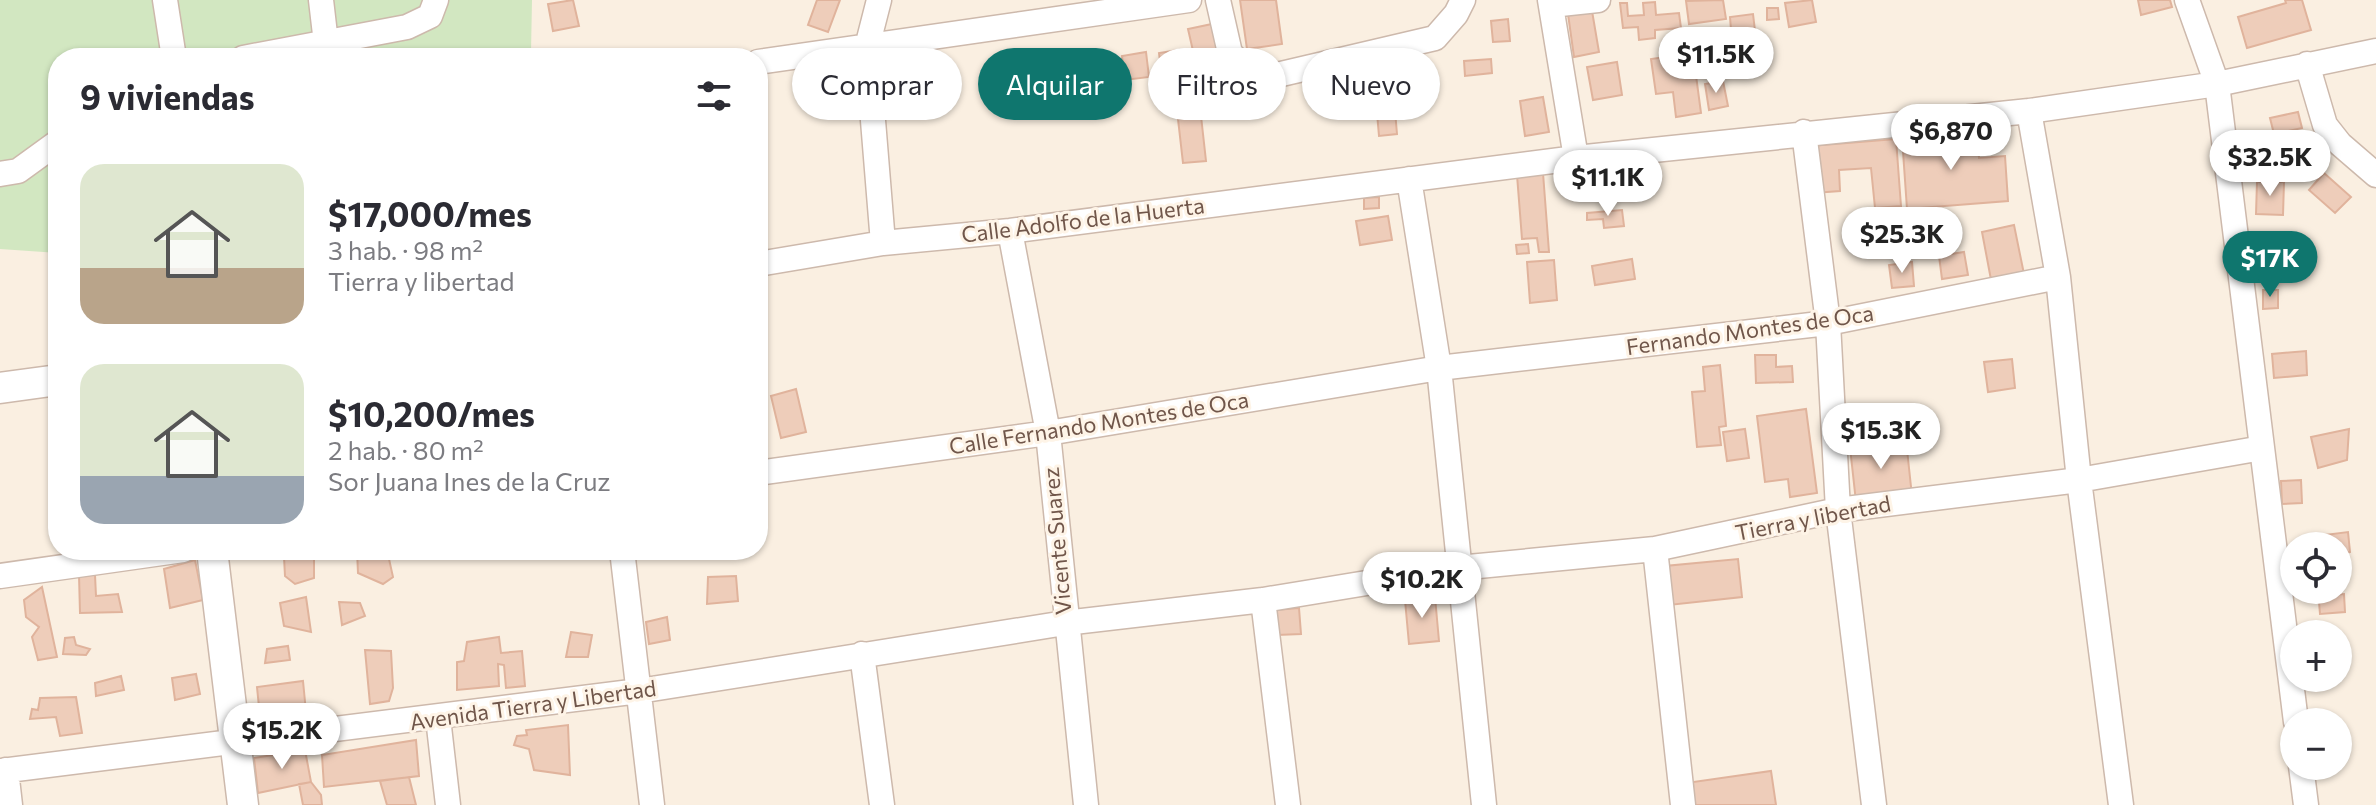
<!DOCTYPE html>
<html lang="es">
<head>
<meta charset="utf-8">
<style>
	:root { --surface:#fff; --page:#f2f2f3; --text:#2b2b33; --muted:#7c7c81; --accent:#0f766e }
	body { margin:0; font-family:Commissioner,sans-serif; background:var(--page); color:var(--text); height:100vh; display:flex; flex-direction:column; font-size:30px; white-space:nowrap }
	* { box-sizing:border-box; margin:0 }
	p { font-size:26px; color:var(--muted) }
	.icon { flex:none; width:44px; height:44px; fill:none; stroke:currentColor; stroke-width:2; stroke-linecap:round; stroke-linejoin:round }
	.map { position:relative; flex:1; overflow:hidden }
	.details { position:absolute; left:48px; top:48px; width:720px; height:512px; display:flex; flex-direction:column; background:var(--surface); border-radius:32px; box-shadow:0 2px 6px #0004 }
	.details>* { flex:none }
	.top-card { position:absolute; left:792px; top:48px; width:760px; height:72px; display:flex; gap:16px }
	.controls { position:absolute; left:2280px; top:532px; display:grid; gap:16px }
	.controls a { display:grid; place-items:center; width:72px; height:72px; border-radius:50%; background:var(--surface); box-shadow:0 2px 6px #0004; font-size:40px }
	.price { position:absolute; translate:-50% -68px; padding:0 18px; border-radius:28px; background:#fff; color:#222; font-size:26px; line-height:52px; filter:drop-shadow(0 2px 4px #0008) }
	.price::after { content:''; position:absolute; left:50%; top:48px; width:24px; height:18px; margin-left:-12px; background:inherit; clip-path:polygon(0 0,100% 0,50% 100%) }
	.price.on { background:var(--accent); color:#fff }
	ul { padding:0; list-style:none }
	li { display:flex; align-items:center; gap:24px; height:200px; padding:0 32px }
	li span { display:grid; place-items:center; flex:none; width:224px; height:160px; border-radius:24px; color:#555 }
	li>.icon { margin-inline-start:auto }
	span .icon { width:96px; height:96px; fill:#fffc; stroke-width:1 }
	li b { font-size:34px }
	h2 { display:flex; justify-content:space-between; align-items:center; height:96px; padding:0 32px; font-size:34px }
	.tag { padding:0 28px; border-radius:36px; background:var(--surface); box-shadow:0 2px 6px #0004; font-size:28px; line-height:72px }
	.tag.on { background:var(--accent); color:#fff }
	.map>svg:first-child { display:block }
	.green { fill:#d2e7c1 }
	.building { fill:#eecdba; stroke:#e0b39c; stroke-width:2 }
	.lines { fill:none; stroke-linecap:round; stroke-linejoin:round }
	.minor-casing { stroke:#cdb9ac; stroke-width:27 }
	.tertiary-casing { stroke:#cdb9ac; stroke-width:33 }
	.minor { stroke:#fff; stroke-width:24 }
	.tertiary { stroke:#fff; stroke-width:30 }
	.labels { text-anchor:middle; stroke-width:6; stroke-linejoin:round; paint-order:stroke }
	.street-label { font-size:22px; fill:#70564a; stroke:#fef4e7 }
</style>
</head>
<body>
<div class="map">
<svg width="2376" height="805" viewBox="0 0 2376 805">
	<rect width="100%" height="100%" fill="#faefe1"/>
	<path class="green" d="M0,0H532L531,52L534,58H58V253L0,249Z"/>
	<path class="building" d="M573,0L579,26L553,31L548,4Z
		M817,0H840L828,32L808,25Z
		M1240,0H1276L1282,44L1247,49Z
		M1723,0L1726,19L1689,24L1686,1Z
		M1812,0L1816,22L1789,27L1785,3Z
		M2138,0H2170L2172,7L2141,15Z
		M2285,0H2302L2311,30L2247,48L2238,17L2286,3Z
		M1655,2L1656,15L1679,13L1681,28L1655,30V38L1639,40L1638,27L1623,28L1620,3H1627L1628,16L1644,15L1643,3Z
		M1767,8H1778L1779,19L1767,20Z
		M1592,11L1599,52L1574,57L1568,14Z
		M1753,14L1756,39L1732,42L1730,17Z
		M1508,19L1510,41L1493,42L1491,21Z
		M1212,24L1220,58L1196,64L1188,29Z
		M1179,50L1182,67L1161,70L1159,53Z
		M1146,52L1149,77L1125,80L1122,56Z
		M1693,53L1701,113L1676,117L1673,92L1656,94L1651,59Z
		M1491,59L1492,73L1465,76L1464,61Z
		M1617,62L1622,95L1593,100L1587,67Z
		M1426,65L1429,90L1394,95L1390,70Z
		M1723,81L1728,106L1709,110L1705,84Z
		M1233,86L1238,111L1220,114L1216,89Z
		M1543,97L1549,132L1525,136L1520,101Z
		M1395,111L1397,134L1379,136L1377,113Z
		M2298,112L2302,128L2274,134L2270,118Z
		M1201,116L1206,161L1183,163L1178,119Z
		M1977,132L1979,158L2005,156L2008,201L1907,209L1902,137Z
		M1896,139L1901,206L1875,208L1871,168L1839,170L1840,191L1814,193L1810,146Z
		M1624,161L1625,190L1593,191L1592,177H1605V162Z
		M1543,173L1549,252H1539L1537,238L1522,239L1517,175Z
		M2324,173L2351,197L2335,213L2309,190Z
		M2257,182H2284L2283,215L2256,214Z
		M1379,197V208L1364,209V198Z
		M1622,210L1624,226L1604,228L1603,219L1587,220V213Z
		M1388,216L1392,240L1360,245L1356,221Z
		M2014,225L2025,279L1992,285L1982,232Z
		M1528,244L1529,253L1517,254L1516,245Z
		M1964,252L1968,275L1942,279L1939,256Z
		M1632,259L1635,279L1595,285L1592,266Z
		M1554,260L1557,300L1530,303L1527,262Z
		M1912,262L1914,286L1892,288L1889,265Z
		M2263,290H2278V308L2263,309Z
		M2306,351L2307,375L2274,378L2272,354Z
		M1755,355H1776V367L1792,366L1793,382L1756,383Z
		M2012,359L2015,388L1988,392L1984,362Z
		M1720,365L1726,426L1719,427L1721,445L1697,447L1692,392L1705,391L1703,367Z
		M796,389L806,432L781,438L771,396Z
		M1806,409L1817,493L1790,497L1788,479L1765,482L1757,416Z
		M1745,429L1749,458L1727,461L1723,432Z
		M2349,429L2347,460L2318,468L2311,437Z
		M1906,440L1912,496L1856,502L1850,447Z
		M2301,480L2302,503L2282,504L2281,481Z
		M2348,532L2350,552L2338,555V546H2326L2324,535Z
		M357,550H387L393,577L383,584L358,573Z
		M314,556V578L295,584L285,576L284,557Z
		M1738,559L1742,597L1669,605L1665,566Z
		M195,560L203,600L170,608L164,569Z
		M79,575H95L96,596L118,594L122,612L80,613Z
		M736,576L738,601L707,604L708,577Z
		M42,587L57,657L38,660L32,637L39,627L26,617L24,600Z
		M2318,590H2331L2332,595L2344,594L2345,612L2320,614Z
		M306,597L311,632L284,626L280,603Z
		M1435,597L1439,641L1409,644L1405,600Z
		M339,602L360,603L365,616L342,625Z
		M1299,608L1301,634L1277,635L1275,610Z
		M667,617L670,640L649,644L646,622Z
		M571,632L592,635L588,657H566Z
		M74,637L76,645L90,649L86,655L63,654L65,638Z
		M499,637L501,653L522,651L525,686L506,688L504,665L498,664L499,686L457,690V662L464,661L467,642Z
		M288,646L290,660L265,663L267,649Z
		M365,650L391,651L393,688L389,701L370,704Z
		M196,674L200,694L175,700L172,678Z
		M121,676L124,690L96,696L95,683Z
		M303,681L306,712L260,717L257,687Z
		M76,697L82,733L60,736L56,717L30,719L32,709L38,710L40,698Z
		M568,725L570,775L534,770L529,749L514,745L517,736L527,735L526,730Z
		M416,740L419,776L324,787L322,755Z
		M305,750L311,782L258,793L254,758Z
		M1771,771L1776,805H1689L1686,783Z
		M409,777L416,805H387L380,781Z
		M311,782L321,795L322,805H303L299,784Z"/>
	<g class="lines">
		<g class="minor-casing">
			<path id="minor" d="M165,0L174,58
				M321,0L326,43
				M879,0L867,47L883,243
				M1218,0L1230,53L1246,69L1277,75L1435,38L1456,14L1463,0
				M1550,0L1576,158
				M2187,0L2217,84L2296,722
				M1551,5L1598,0
				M243,58L407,27L430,16L436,0
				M758,62L1189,0
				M2307,64L2325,125L2340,144L2376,175
				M2029,111L2058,277L2079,480L2121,805
				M1804,132L1828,323L1838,510L1874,805
				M0,174L18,171L58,142
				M1409,179L1439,368L1484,805
				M1010,231L1048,433L1086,805
				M758,264L883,243L1010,231L1576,158L2029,111L2217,84L2376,51
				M758,473L1048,433L1439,368L1828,323L2058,277
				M1655,549L1683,805
				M622,550L652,805
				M0,576L183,550
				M1263,600L1288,805
				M862,654L882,805
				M438,718L448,805
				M2301,766L2306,805
				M6,770L10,805
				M0,771L639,691L1065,623L1263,600L1458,568L1655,549L1838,510L2079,480L2262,448"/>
		</g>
		<g class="tertiary-casing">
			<path id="tertiary" d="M0,388L58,380
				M212,550L243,805"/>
		</g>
		<use href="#minor" class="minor"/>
		<use href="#tertiary" class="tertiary"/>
	</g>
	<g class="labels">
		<g class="street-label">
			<text transform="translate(1083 220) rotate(-7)" y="8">Calle Adolfo de la Huerta</text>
			<text transform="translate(1750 330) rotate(-8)" y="8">Fernando Montes de Oca</text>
			<text transform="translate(1099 423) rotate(-9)" y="8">Calle Fernando Montes de Oca</text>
			<text transform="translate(1813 518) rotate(-11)" y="8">Tierra y libertad</text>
			<text transform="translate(1057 541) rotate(-95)" y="8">Vicente Suarez</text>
			<text transform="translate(533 705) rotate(-8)" y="8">Avenida Tierra y Libertad</text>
		</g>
	</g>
</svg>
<div class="controls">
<a><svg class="icon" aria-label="locate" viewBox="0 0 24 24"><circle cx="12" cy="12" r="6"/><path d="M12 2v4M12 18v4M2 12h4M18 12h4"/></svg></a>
<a>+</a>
<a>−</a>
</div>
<b class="price" style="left:1716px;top:95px">$11.5K</b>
<b class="price" style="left:1951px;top:172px">$6,870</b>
<b class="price" style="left:2270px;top:198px">$32.5K</b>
<b class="price" style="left:1608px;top:218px">$11.1K</b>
<b class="price" style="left:1902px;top:275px">$25.3K</b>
<b class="price on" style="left:2270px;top:299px">$17K</b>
<b class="price" style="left:1881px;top:471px">$15.3K</b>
<b class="price" style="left:1422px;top:620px">$10.2K</b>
<b class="price" style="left:282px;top:771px">$15.2K</b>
<div class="top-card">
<a class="tag">Comprar</a>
<a class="tag on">Alquilar</a>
<a class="tag">Filtros</a>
<a class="tag">Nuevo</a>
</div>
<section class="details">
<h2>9 viviendas<svg class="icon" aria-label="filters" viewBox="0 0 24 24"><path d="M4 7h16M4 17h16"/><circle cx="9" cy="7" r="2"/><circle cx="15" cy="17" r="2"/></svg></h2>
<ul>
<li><span style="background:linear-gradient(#dfe7d0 65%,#b9a48a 0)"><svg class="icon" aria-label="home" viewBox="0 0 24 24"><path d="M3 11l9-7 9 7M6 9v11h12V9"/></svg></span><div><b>$17,000/mes</b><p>3 hab. · 98 m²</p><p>Tierra y libertad</p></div></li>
<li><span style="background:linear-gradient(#dfe7d0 70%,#9aa5b1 0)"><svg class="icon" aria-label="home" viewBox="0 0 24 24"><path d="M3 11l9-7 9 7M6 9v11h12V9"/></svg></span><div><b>$10,200/mes</b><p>2 hab. · 80 m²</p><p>Sor Juana Ines de la Cruz</p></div></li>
</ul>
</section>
</div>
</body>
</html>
